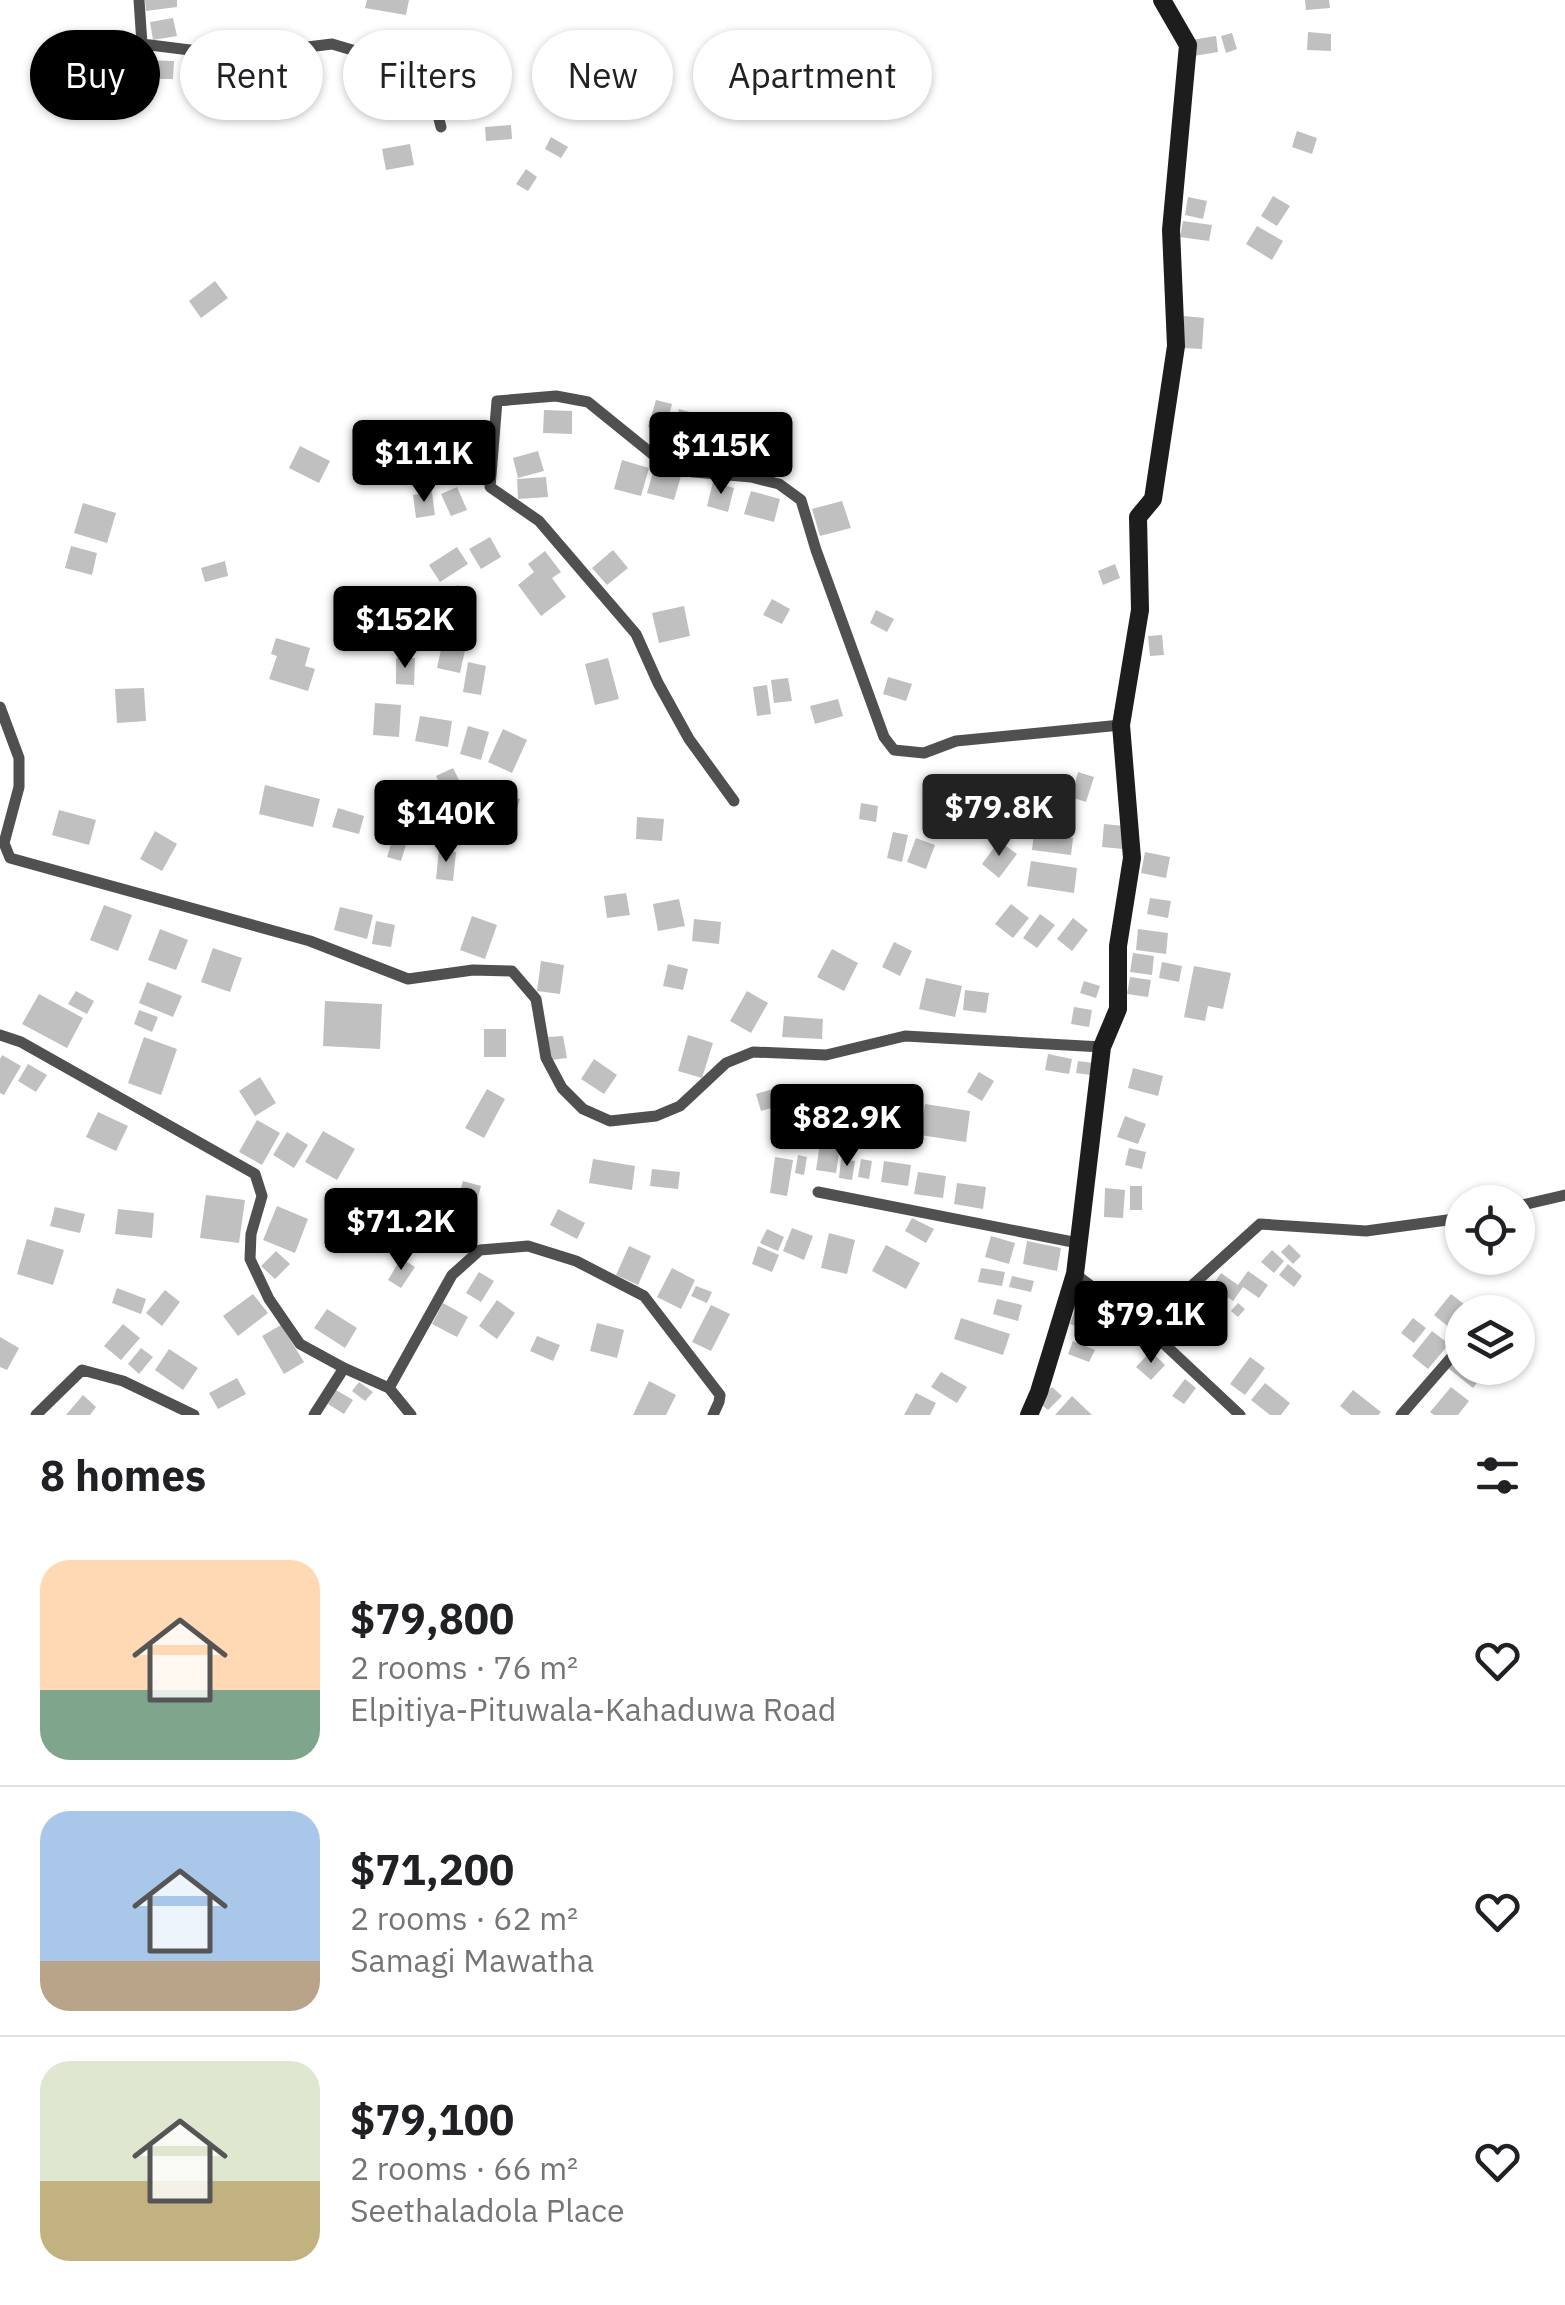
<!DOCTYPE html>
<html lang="en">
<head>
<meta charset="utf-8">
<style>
	:root { --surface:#fff; --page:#f2f2f2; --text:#202124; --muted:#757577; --line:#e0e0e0; --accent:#000 }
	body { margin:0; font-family:"IBM Plex Sans",sans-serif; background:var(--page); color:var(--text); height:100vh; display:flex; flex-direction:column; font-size:38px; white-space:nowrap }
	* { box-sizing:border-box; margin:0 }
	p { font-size:32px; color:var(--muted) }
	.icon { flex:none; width:55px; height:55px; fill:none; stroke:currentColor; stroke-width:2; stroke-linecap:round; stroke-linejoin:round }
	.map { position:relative; height:1415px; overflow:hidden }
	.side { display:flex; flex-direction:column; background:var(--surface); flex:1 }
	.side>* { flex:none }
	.banner { position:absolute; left:30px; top:30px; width:1000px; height:90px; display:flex; gap:20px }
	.fabs { position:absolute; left:1445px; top:1185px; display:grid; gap:20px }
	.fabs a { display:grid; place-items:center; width:90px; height:90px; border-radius:50%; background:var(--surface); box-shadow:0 2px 8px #0004; font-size:50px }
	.price { position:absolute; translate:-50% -85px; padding:0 22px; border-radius:10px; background:var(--accent); color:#fff; font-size:32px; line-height:65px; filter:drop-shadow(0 2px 5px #0008) }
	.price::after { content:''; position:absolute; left:50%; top:60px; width:30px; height:22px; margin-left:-15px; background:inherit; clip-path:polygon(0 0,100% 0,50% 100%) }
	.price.on { background:#222; color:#fff }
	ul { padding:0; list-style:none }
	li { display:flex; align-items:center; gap:30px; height:250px; padding:0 40px }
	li+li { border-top:2px solid var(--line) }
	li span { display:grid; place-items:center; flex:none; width:280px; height:200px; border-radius:30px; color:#555 }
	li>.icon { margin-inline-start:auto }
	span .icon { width:120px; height:120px; fill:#fffc; stroke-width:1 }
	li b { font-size:42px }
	h2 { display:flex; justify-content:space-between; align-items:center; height:120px; padding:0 40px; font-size:42px }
	.tag { padding:0 35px; border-radius:45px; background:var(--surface); box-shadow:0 2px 8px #0004; font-size:35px; line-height:90px }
	.tag.on { background:var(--accent); color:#fff }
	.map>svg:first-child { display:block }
	.building { fill:#c0c0c0 }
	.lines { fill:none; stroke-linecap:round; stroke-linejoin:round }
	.street { stroke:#505050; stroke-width:11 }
	.secondary { stroke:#1d1d1d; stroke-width:18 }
</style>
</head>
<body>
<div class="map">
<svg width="1565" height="1415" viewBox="0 0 1565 1415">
	<rect width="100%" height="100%" fill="#fff"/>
	<path class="building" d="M145,0H177V7L146,11Z
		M367,0H409L406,15L365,8Z
		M1305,0H1329L1330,8L1306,10Z
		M173,18L177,36L153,40L150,22Z
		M1308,32L1331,34V51L1307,50Z
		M1232,33L1237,49L1226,53L1221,36Z
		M1216,36L1218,52L1194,56L1191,40Z
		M140,60L174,61L173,79H140Z
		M374,68L391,76L376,105L359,97Z
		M388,89L417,100L409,118L381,107Z
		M511,125L512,139L486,141L485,127Z
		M1297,131L1317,138L1312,154L1292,147Z
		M551,137L568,147L561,158L545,149Z
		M410,144L414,165L386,170L382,149Z
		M526,169L537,177L528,191L516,184Z
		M1273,196L1290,206L1277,226L1261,216Z
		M1188,197L1207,201L1203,219L1185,215Z
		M1183,221L1212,225L1209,241L1180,237Z
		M1257,226L1283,241L1272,260L1246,244Z
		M215,281L228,298L201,318L189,301Z
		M1184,316L1204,318L1202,349L1182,348Z
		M656,400L672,404L665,432L648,427Z
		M679,409L704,416L697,441L672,434Z
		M544,410L572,411V434L543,433Z
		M720,413L743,419L734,453L711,446Z
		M751,418L779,425L773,447L745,439Z
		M300,446L330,461L319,483L289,468Z
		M538,451L544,471L518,478L513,458Z
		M622,460L649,468L641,496L614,489Z
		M654,468L681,476L674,500L647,493Z
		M546,477L548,497L518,499L517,479Z
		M713,482L734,488L728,512L707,506Z
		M457,487L467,510L451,516L441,494Z
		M751,491L780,499L774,522L744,514Z
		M432,492L435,515L416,518L413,495Z
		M842,501L851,528L820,536L812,509Z
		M83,503L116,513L107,543L74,533Z
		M490,537L501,557L481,569L469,549Z
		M71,546L97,553L92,575L65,568Z
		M457,547L468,564L440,582L429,565Z
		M613,550L628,568L607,585L592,568Z
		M545,551L561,572L552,578L566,597L541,616L518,585L534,572L528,564Z
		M225,561L228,576L205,582L201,568Z
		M1115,564L1120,578L1103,585L1098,571Z
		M458,585L470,603L456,613L444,595Z
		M772,599L790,609L782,624L763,615Z
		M684,606L690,636L659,643L652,613Z
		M876,610L894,619L887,632L870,623Z
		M412,614L444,624L436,647L405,637Z
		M1162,635L1164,655L1150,656L1148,636Z
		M444,636L467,641L460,673L437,668Z
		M276,638L310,648L305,666L315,669L308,691L269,679L277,656L271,654Z
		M396,658H415L414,685L396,684Z
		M608,658L619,699L595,705L585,664Z
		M468,662L486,666L481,695L463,692Z
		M888,677L912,684L906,701L883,694Z
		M788,678L792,701L774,703L771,680Z
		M767,685L771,714L757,716L753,687Z
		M144,688L146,721L117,723L115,689Z
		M838,699L843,716L815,724L810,706Z
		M375,703L401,705L399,737L373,735Z
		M420,716L452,721L448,747L415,741Z
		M468,726L489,732L481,760L460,754Z
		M503,729L527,740L512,773L488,762Z
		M453,768L468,798L451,806L436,776Z
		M1078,772L1094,777L1086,802L1071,797Z
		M265,785L320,799L313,827L259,814Z
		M494,790L520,799L514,819L488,811Z
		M1065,798L1071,811L1037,826L1031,813Z
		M861,803L878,806L876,822L859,819Z
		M338,808L364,816L359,834L332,827Z
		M59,810L96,820L89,845L52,835Z
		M637,817L664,819L662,841L636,839Z
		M1104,824L1125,826L1123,849L1102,847Z
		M155,831L177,844L162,871L140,859Z
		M395,831L409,835L401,861L387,857Z
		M893,832L908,835L902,862L887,858Z
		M1034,833L1073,838L1071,855L1032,850Z
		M916,838L935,845L926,869L907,862Z
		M999,841L1017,854L999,878L982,864Z
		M439,849L456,852L453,881L436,879Z
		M1145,852L1170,857L1166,878L1141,873Z
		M1031,861L1077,868L1074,893L1027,886Z
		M626,893L630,915L607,918L604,896Z
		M1150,898L1171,901L1168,918L1147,914Z
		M679,899L685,926L658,931L653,904Z
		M1011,904L1029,918L1013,938L995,924Z
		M104,905L132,915L118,951L90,940Z
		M340,907L373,915L367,939L334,930Z
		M1040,914L1055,925L1037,948L1023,938Z
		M472,916L497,925L485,959L460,950Z
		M1073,918L1088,930L1072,951L1057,939Z
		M694,919L721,922L719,944L692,941Z
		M376,921L395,925L391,947L372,944Z
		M160,929L188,940L176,970L148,960Z
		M1138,929L1168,933L1166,954L1136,950Z
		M894,942L912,951L900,976L882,967Z
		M213,948L242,958L230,992L201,982Z
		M832,949L858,963L844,991L817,977Z
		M1133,953L1154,956L1152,975L1130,972Z
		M541,961L564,965L560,994L537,991Z
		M1162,962L1182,966L1179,982L1159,978Z
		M668,964L688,969L683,990L663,986Z
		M1194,966L1231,973L1223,1009L1208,1006L1205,1021L1184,1017Z
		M1130,977L1151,980L1148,997L1127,994Z
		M926,978L962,986L955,1017L919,1009Z
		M1084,981L1100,986L1096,998L1080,993Z
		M147,982L182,996L173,1017L139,1003Z
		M965,990L989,993L986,1013L963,1010Z
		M76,991L94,1001L87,1014L68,1004Z
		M747,991L768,1003L751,1033L730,1021Z
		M39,994L83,1018L67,1048L22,1024Z
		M325,1001L382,1004L380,1049L323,1046Z
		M1074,1007L1092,1010L1089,1027L1071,1024Z
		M139,1010L158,1017L152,1032L134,1024Z
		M784,1016L823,1019L822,1039L782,1037Z
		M484,1029H506V1057H484Z
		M688,1035L713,1043L702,1078L678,1071Z
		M563,1036L567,1058L551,1060L548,1037Z
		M144,1037L177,1049L161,1095L128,1083Z
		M1048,1054L1072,1059L1069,1074L1045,1070Z
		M2,1055L21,1066L4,1095L0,1093V1059Z
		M594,1059L617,1075L604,1094L581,1079Z
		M1078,1061L1093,1063L1091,1075L1076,1073Z
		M28,1064L47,1075L36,1092L18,1081Z
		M1133,1068L1163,1076L1158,1096L1128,1088Z
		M979,1072L994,1081L982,1101L967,1092Z
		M260,1077L276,1103L255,1116L239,1091Z
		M786,1085L791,1102L761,1111L756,1094Z
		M487,1089L505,1099L484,1138L465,1128Z
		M925,1104L970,1111L966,1142L920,1135Z
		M832,1111L877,1117L873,1140L828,1133Z
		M98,1112L128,1126L116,1151L86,1137Z
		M1125,1116L1146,1124L1138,1144L1117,1137Z
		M257,1120L280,1133L262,1165L239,1152Z
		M323,1131L355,1149L337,1180L305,1162Z
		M287,1132L308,1145L294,1168L273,1155Z
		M820,1143L840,1146L836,1173L816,1170Z
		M1129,1148L1146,1152L1142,1169L1125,1165Z
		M798,1155L807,1157L804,1175L795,1173Z
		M775,1157L793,1160L787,1196L770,1193Z
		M593,1159L635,1166L632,1190L589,1183Z
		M841,1159L855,1161L852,1180L839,1178Z
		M861,1159L872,1161L869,1179L858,1177Z
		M884,1161L911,1165L908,1186L881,1182Z
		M652,1169L680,1172L678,1189L650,1186Z
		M918,1172L946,1176L943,1198L914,1194Z
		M463,1181L481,1186L478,1197L460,1192Z
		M957,1183L986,1187L983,1209L954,1204Z
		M1130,1186H1142V1210H1130Z
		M1105,1188L1125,1190L1123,1218L1104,1217Z
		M206,1195L245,1200L239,1243L200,1238Z
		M444,1195L476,1205L470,1223L439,1213Z
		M277,1206L308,1219L295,1253L263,1240Z
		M55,1207L85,1214L80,1233L50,1226Z
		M118,1209L154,1213L152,1238L115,1234Z
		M558,1209L585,1223L577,1239L550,1225Z
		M912,1218L934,1229L926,1243L905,1231Z
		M792,1228L813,1236L804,1260L783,1251Z
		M767,1229L784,1237L778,1251L760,1243Z
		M829,1233L855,1240L847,1274L821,1268Z
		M991,1236L1015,1243L1009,1264L985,1257Z
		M27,1239L64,1250L53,1285L17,1274Z
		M1027,1241L1061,1248L1057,1271L1023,1264Z
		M1289,1244L1301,1256L1293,1264L1281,1252Z
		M886,1245L920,1263L906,1289L872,1271Z
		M629,1246L651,1256L638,1285L616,1275Z
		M758,1246L779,1255L772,1272L752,1264Z
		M1272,1250L1284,1261L1274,1273L1261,1262Z
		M276,1251L290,1264L275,1279L261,1266Z
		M401,1258L415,1267L401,1288L388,1280Z
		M1288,1264L1302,1276L1294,1287L1279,1275Z
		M672,1268L695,1280L681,1309L657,1297Z
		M981,1268L1005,1272L1002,1286L978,1282Z
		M1248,1271L1268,1285L1259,1298L1243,1287L1233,1301L1212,1286L1221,1273L1238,1285Z
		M479,1272L494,1281L481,1302L466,1293Z
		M1012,1276L1034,1281L1031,1292L1009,1287Z
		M696,1286L712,1292L707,1303L691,1296Z
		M117,1288L146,1299L141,1314L112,1303Z
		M165,1290L180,1302L162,1326L146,1313Z
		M253,1294L268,1313L238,1336L223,1316Z
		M1451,1294L1474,1312H1462V1325L1456,1333L1434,1315Z
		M1200,1295L1228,1322L1219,1332L1191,1305Z
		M997,1299L1022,1305L1018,1321L993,1314Z
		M497,1300L515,1313L497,1339L479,1326Z
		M1078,1302L1100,1310L1099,1314L1121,1322L1115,1340L1070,1324Z
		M443,1303L468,1317L457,1337L432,1324Z
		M1238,1303L1245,1309L1238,1317L1231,1311Z
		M711,1305L730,1314L711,1351L692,1342Z
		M1188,1308L1215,1336L1205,1346L1178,1317Z
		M327,1309L357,1328L345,1348L314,1328Z
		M961,1318L1010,1334L1003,1355L954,1339Z
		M1413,1318L1426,1328L1414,1343L1401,1333Z
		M597,1323L624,1330L617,1358L590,1351Z
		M123,1324L140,1338L121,1360L104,1346Z
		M281,1325L304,1362L284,1374L262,1336Z
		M1432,1331L1449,1344L1428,1369L1412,1356Z
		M537,1336L560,1345L553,1361L530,1351Z
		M0,1337L19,1348L7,1370L0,1367Z
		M1073,1341L1095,1350L1089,1362L1068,1354Z
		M141,1348L153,1357L139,1374L128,1364Z
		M169,1349L198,1368L183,1390L155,1370Z
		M1151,1351L1165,1365L1151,1380L1136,1367Z
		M1460,1354L1462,1356V1368H1477L1485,1373L1473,1388L1448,1368Z
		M1250,1357L1265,1368L1245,1395L1230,1384Z
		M941,1372L967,1387L957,1403L931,1387Z
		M237,1378L246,1394L218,1409L209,1393Z
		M1185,1379L1196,1388L1184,1404L1172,1396Z
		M649,1381L676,1395L666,1415H633Z
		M359,1382L373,1392L365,1401L352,1391Z
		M1265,1383L1290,1403L1281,1415H1270L1251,1400Z
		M1052,1387L1062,1396L1048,1410L1038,1402Z
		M1451,1387L1469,1401L1458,1415H1434L1430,1412Z
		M336,1390L353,1400L344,1414L328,1404Z
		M1353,1390L1381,1412L1378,1415H1351L1340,1406Z
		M916,1393L936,1403L930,1415H904Z
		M83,1395L96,1407L90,1415H66Z
		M1072,1396L1092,1415H1055Z"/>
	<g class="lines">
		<path class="street" d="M139,0L142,44L222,54L283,50L332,44L413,68L433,96L441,127
			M0,707L19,758V787L4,843L10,858L310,941L408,979L473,970L512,971L536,999L546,1058L562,1088L583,1109L610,1121L656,1116L680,1106L726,1063L753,1052L826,1055L905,1036L1102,1047
			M734,801L689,739L658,683L636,634L539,521L490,487L497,401L556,396L588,402L672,470L751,477L779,484L801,500L816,550L884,737L894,750L924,753L956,741L1121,725
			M0,1035L21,1042L255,1174L262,1196L251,1234L250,1259L269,1299L300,1344L344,1368
			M818,1192L1078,1243
			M1518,1206L1565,1195
			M1075,1274L1146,1327L1240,1415
			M1146,1327L1260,1224L1366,1231L1462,1218
			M389,1388L411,1415
			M36,1415L82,1370L123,1381L194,1415
			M314,1415L344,1368L389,1388L452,1275L480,1250L528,1246L576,1261L644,1296L720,1395L719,1402L713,1415
			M1401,1415L1462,1345"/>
		<path class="secondary" d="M1029,1415L1039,1392L1075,1274L1102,1047L1118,1009V946L1132,858L1121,725L1140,610L1138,517L1153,499L1176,346L1171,230L1188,45L1162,0"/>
	</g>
</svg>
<div class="fabs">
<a><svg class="icon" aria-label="locate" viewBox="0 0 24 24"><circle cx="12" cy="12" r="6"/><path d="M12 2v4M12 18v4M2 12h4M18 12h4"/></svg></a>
<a><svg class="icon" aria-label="layers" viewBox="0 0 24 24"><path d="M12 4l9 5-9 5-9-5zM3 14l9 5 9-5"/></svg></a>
</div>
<b class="price" style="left:721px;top:497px">$115K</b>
<b class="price" style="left:424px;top:505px">$111K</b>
<b class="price" style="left:405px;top:671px">$152K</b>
<b class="price on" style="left:999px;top:859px">$79.8K</b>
<b class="price" style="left:446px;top:865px">$140K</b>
<b class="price" style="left:847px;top:1169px">$82.9K</b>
<b class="price" style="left:401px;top:1273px">$71.2K</b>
<b class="price" style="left:1151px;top:1366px">$79.1K</b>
<div class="banner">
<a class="tag on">Buy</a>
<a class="tag">Rent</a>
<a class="tag">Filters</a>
<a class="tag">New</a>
<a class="tag">Apartment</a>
</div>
</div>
<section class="side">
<h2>8 homes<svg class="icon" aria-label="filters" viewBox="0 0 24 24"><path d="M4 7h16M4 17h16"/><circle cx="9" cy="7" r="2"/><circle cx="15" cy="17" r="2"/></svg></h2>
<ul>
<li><span style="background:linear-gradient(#ffd9b3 65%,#7fa58c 0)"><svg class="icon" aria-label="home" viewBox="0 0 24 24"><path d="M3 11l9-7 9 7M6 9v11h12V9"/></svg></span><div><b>$79,800</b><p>2 rooms · 76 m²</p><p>Elpitiya-Pituwala-Kahaduwa Road</p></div><svg class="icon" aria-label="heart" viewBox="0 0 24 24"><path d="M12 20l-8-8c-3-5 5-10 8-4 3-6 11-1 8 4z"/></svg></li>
<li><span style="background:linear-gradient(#a9c7e8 75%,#b9a48a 0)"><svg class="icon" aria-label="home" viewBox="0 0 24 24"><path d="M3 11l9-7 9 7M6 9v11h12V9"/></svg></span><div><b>$71,200</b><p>2 rooms · 62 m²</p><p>Samagi Mawatha</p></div><svg class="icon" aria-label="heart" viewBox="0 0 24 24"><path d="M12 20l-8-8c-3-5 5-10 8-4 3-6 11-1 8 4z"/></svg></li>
<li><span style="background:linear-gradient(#dfe7d0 60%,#c2b280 0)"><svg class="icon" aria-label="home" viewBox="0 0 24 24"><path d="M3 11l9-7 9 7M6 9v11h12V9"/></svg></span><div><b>$79,100</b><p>2 rooms · 66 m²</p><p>Seethaladola Place</p></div><svg class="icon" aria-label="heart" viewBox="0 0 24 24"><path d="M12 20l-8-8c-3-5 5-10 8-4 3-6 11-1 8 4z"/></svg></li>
</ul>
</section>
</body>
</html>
